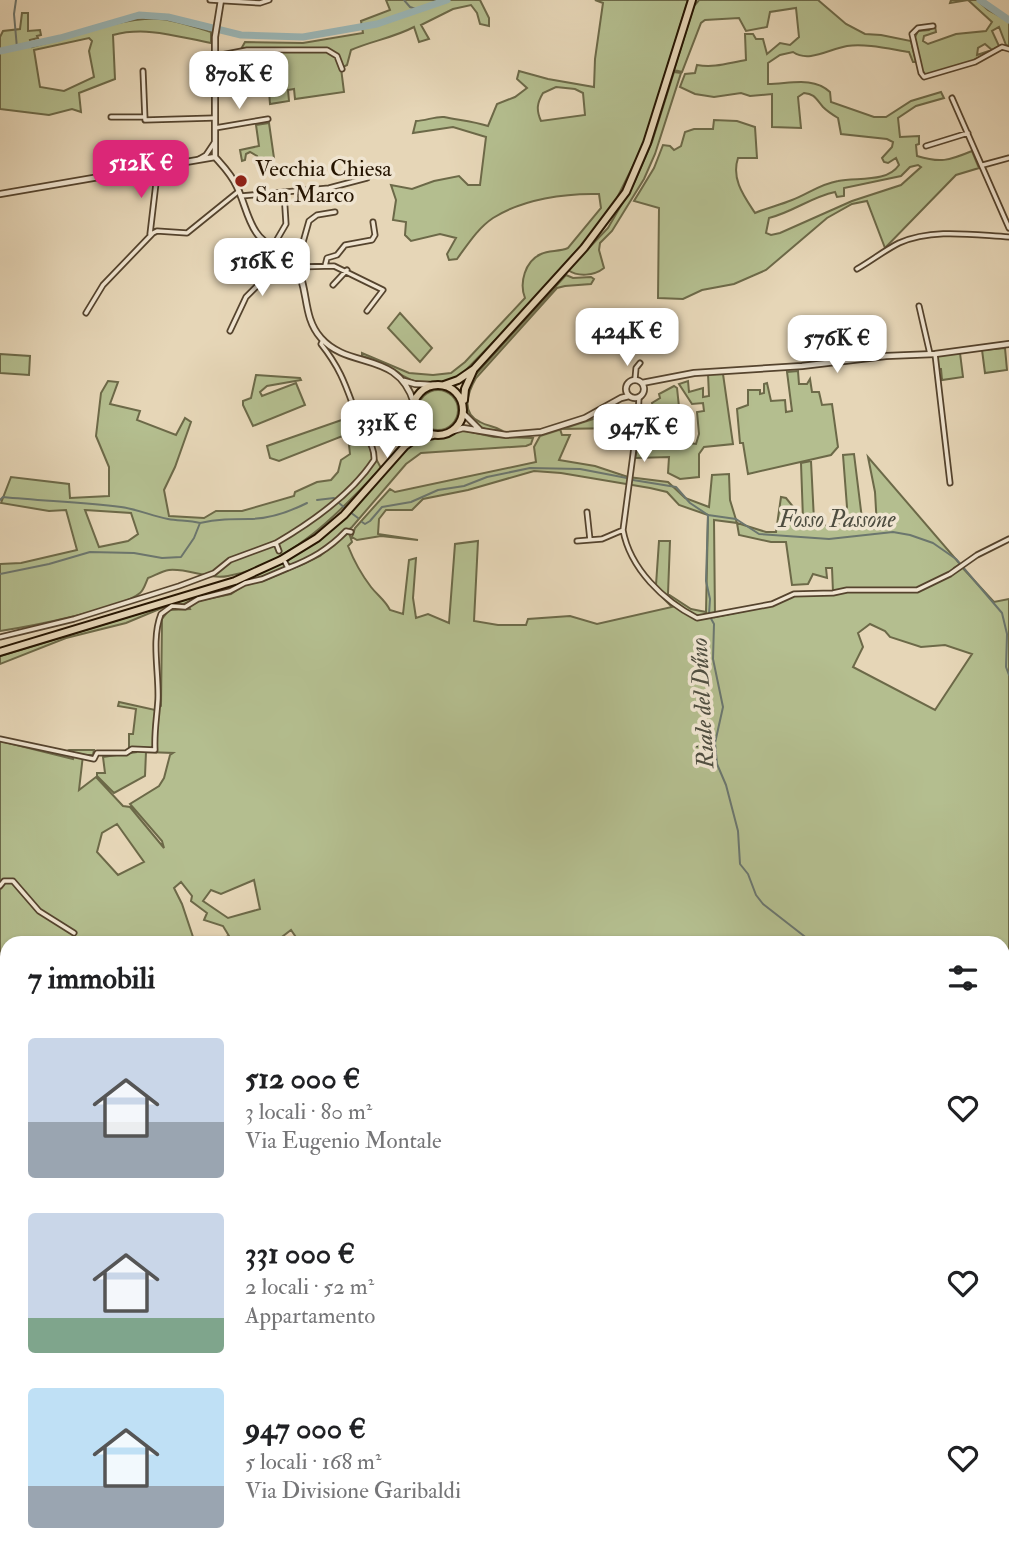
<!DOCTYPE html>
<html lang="it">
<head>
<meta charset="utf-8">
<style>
	:root { --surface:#fff; --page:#f6f6f6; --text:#202124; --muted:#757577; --accent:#db2777 }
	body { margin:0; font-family:"IM FELL Double Pica",serif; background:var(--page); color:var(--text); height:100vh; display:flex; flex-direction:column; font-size:26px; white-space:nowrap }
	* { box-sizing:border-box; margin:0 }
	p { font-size:23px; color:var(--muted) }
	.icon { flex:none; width:38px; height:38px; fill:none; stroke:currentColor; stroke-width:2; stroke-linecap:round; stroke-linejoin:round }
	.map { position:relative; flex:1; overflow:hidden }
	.side { position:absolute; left:0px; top:936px; width:1010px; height:625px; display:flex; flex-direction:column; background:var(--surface); border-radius:21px 21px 0 0; box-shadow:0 2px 5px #0004 }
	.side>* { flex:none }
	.price { position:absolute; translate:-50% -60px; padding:0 16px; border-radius:14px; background:#fff; color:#222; font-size:23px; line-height:46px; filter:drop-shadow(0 2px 4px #0008) }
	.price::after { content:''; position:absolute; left:50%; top:42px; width:21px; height:16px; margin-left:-10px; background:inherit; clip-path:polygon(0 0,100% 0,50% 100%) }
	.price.selected { background:var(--accent); color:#fff }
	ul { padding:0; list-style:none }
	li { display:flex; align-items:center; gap:21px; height:175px; padding:0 28px }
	li span { display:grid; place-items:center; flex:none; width:196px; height:140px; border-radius:7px; color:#555 }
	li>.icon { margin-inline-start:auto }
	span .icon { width:84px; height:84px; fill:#fffc; stroke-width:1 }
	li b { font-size:30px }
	h2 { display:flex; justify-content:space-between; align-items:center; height:84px; padding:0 28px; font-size:30px }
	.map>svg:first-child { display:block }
	.green { fill:#b4be8f; stroke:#6c6948; stroke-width:2; fill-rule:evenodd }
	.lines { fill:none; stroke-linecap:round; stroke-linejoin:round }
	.stream { stroke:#6b766e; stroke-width:2 }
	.river { stroke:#9ab7b8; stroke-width:7 }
	.minor-casing { stroke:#55442e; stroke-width:7 }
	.tertiary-casing { stroke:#55442e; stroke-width:8 }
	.secondary-casing { stroke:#251400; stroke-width:9 }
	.primary-casing { stroke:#251400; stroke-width:10 }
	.minor { stroke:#efe4d0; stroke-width:3.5 }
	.tertiary { stroke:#efe4d0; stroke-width:4.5 }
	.secondary { stroke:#efe4d0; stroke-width:5 }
	.primary { stroke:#e6d6b7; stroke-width:6 }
	.poi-dot { fill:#8f2418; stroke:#efe4d0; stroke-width:2.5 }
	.labels { text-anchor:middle; stroke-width:7; stroke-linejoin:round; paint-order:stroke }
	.poi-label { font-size:23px; fill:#251400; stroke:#efe4d0; text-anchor:start }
	.water-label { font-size:24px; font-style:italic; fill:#4e4d40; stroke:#efe4d0 }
</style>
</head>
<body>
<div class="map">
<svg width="1009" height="1560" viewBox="0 0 1009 1560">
	<rect width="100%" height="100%" fill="#e6d6b7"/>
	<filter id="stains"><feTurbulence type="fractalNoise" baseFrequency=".00286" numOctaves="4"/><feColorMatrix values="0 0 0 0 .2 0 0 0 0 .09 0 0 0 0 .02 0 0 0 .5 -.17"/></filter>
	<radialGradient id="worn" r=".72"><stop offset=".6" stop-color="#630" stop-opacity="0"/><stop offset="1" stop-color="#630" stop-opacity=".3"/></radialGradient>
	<path class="green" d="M386,0H480L489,18V26L480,24L477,13L471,5L453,9L421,25L429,39L419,42L414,27C393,38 371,41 351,50L347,65L341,68L344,92L295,99L294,89L288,90L289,101L270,104L268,78L280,76L256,77L252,68H256V56L240,51L245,42L303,43L363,33L361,21L390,10Z
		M595,0H688L643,146L614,204L586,240L512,323L460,376C412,399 402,367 362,356V353L409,373L433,375L451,373L465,362L525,298C519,283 525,261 541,254C549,250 559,252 568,248L601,208L599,194C566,193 523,199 493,218C478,228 468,244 457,259L449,260L447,254L456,238L440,234L411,241L405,235L406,222L393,220L396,200L391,185L412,189L434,181L459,176L468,185H480L486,137L453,127L413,133L416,121C425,121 436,116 444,117C458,120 473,121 488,126L497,104L515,97L527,88L517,79L519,71L548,79L594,87L595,59L603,3ZM556,87L575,89L583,93L585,115L541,121C536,110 537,103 543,93Z
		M699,0H818L846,24L865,34L881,35L911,41L916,62H913L909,52C890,49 865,43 847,46C829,49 809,63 793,52L780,55L768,63V84C789,84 813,76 830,92L831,102L874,117H886L911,101L941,92L944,98L916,106L898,118L900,137L919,136V144L916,145L917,156C940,163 948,161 972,151L979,168L956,175L885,248L867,201L852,204L827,218L766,270L734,284L702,290L683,299L658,298L659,208L634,201L654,168L663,145L670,146L674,150L681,146L685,132L694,129H713L714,120L737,121L755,127L757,158H738C731,179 744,196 755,213C767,208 780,205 792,200C808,194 820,184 838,181C857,177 887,183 899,165L896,158L888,163L884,162L882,158L892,147L893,142L887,139L841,134L838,118C833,115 827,111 823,107C816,99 815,94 804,93L798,97L801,128L772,127V94L750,96L741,93L714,97L695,94L680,87L685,74L695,73L697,65C715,68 728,63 746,60L745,34H753L756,39H763L767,54L780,43L790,45L799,37L796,8L770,12L767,27L746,31L739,18L705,20L701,23L682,72L674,70L694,6ZM918,165L921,167L901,185L852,201L780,233L771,235L766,233L769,218C793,212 811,197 835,192L837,197L844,196V188L901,176L910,167Z
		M951,0H977L988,10L1009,21V46L1006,45L999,27L992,31L999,46L992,50L985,44L978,48L977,55L989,51C973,65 947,69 926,75L922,70L914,39L918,31L929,30L935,26L936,32L924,36L923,41L928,44L956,34L986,31L992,22L968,0L950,3Z
		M22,13H28V31L40,30L41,35L37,36L38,38L30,40L32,47C71,37 120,17 159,19C177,20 194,27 211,32V43C178,37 147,26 113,35L115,79L79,93L81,112L72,109L49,115L0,109V37L3,31L20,29ZM89,38L92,41L89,51L94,77L64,91L40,87L34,50Z
		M674,72L681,73L655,154L644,179L612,231L600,243L599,250L604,268C594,276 578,277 568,270L608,228L634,183L652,142Z
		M269,123L274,158L263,160L260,165L257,156L250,152L246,154L245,160L242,161L240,150L259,146L256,125Z
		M566,275L573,278L591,277L594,279L591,284L565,286L557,288L476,378C468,392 460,413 480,422C487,426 494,426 501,430C494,431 486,430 479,426C460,416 464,399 470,381Z
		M400,313L432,348L420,362L388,328Z
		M1005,348L1007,370L985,373L982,350Z
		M960,353L963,377L942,380L941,369H937L935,356Z
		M0,354L30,356L29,375L0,373Z
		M798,371L799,384H807L810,379L812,392H819L822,405L832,404L838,447L831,455L748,474L743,443H740L737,409L748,405V390H760V394L764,393V384L767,383L771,401L785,400L786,412L792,411L787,372Z
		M708,374H723L733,444L704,447L699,454V477L680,479L668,473L669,457L635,458L637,449L648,448L647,445L665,444L667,440L662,412H654L652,403L660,398L659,394L674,386L677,388L679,407L670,409L672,424L681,423L682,429L687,428L689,443L696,444L699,434L697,412L704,411L703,403L692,404L679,384L688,381L689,392L703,388V397L709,396Z
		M256,375L300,378L301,380L267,386L260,392L262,396L296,383L305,405L253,426L243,405V401L251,398Z
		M108,381L118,382L110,404L140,411L137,420L176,435L185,418L191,422L175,467L164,490L169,516L204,518L216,511H242L294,496L295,492L317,482L331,480L338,472L341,460L350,454L349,445L359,444L366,440L381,468C340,512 290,565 228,576C209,580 188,568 169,570C162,571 154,576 148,578C146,582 144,590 140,593C121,609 27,627 0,631V564L21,563L77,550L66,510L49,511L1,503L11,477L69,484L70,498L109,496V467L96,436L101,393ZM85,510L131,513L138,534L128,541L99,547Z
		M418 410a20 20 0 1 1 40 0a20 20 0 1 1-40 0Z
		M637,405L634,425H622V420H619V428L560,429L562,435H570L559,460L595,466L628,477L668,482L685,498L709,507L712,475L729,474L730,500L737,523L766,532H776L781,497L786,498L803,519L801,463L811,461L814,520L827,526L842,524L847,507L843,455L854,454L863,527L873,529L877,527L875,492L868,457L960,564L954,568L955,571L960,565L994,602L1009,599V1467L1003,1473V943H300L291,930L274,943H208L229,936L223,926L204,920L207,913L191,901L192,896L181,882L174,888L182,904L195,943H7V1312L0,1315V741L73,759L74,755L65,752L69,750H94L93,755H83L79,790L96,777L123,806L130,807L164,848L162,841L130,804L159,786L164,778L170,755L173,753L146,752L145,776L114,793L97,776V773H105L103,757L137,752L129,751V734H133L136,709L118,706L119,702L155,710L161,706L162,619L169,610L190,609L189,607L197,601L231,594L246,584L263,581L303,564L320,556L347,534L349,533L352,542L348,546C354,561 361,574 371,587C378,596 385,600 390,610L403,614L409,560L416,558L413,598L416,618L428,614L449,623L455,544L478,541L474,621L498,625H526L528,619L570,616L597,624L672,607L653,588L656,585L659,541H670L668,594L691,609L706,612L708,515L679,505L667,492L650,488L561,473L534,471L468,490L423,499L412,510H386L379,519L378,534L418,540L381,536L357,540L352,537L355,528L390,489L395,492L536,462L534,447L540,436ZM714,520L737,523L739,535L771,542H786L792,585L808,584L813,574L827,578L826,568H832L833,592L847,590L863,591L794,595L774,605L715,617ZM870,624L885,631L890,637L921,647L945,645L972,654L935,710L853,667L863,647L858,633ZM117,824L144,862L118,875L97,852L102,833ZM254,880L260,909L228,918L203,901L211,890L221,894Z
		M353,416L358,430L279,461L270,458L267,446Z
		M462,430L494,437L533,438L531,444L526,446L421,453L406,464L352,527L319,552L295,566H289L287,561C334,530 371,489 409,447C420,438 431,440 445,437C451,435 457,432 462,430Z
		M283,562L285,568L261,578L244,582L228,590L196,598L184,604L169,605L126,623L66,638L0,664V656L223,588Z
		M1003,1494L1009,1518V1560H572L573,1554H1003Z"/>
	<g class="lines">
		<path class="stream" d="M16,0L14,14L17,48
			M404,0L410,7L419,10
			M633,480L676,487L690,503L708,515L736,519L759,534L829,539L893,532L910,535L933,543L956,559L1002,613L1007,634L1006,667L1009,675
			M0,500L3,497C43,501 81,502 121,507C137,509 152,516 168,519C179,521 189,520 200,523
			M317,500L334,498
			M339,503L345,508
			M350,512L358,518
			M708,515L706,581L710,599L709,615L714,624L713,659L723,707L715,743L717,764L726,785L738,831L740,864L748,874L756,895L763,904L813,943
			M362,522L365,524L370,521L382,507L411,502L438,490L464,486L487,477L530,468L580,469L627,478
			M0,574L49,564L90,552L134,553L162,558L181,557L194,538L200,523C217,519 232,519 249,519C269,519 289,512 307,503
			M1003,1095L1004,1096
			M0,1198L7,1199
			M567,1554L569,1560"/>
		<path class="river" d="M980,0L1009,20
			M0,51L60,38L139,15L168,17L241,35L303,37L377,24L447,0"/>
		<g class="minor-casing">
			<path id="minor" d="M210,0L260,3L269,0
				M933,26L918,28L912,34L921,73L924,77L975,62L1002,47L1009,49
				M216,56L247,50H327L337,56L342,69
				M143,71L145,120L214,118
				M952,98L1009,228
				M111,117H144
				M215,128L268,119
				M926,146L968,133
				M199,159L206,155L214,143
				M983,165L1009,158
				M241,196L329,188L367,178
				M335,212L317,215L309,221L296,267L334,266L383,290L367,311
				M150,234L158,166
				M272,248L286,224L284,192
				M325,266L327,258L337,255L345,245L372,240L375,235L373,222
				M857,269C871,261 885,250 899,243C933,228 973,235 1009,237
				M333,285L347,270
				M919,306L930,354
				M86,313L103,285L153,233L157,231L187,233L239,191
				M230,331L246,297L285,258
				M935,354L950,483
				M635,379L636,368L640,363
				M639,397L638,417L623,530C630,569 664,601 697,618L772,604L794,594L833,593L847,590H917L950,574L977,555L1009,539
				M587,512L590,540
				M577,541L602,539L623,530
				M279,551L276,543C312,522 351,495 374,460C375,445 365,437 360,424C347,391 344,373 321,344L323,340
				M285,562L288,568C311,559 329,549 346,531L351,532
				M0,637L74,619L179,586L214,573L230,560L276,543
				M0,739L94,759L97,753H126L132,749L155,750C154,731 157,717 158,699C159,672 151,639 161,614L172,606L185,607L198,599L230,591L245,583L262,579L288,568
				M0,886L4,881H13L39,911L74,933
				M0,1318L7,1315
				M451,1554L460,1560
				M496,1554L509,1560
				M2,1560L18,1554L29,1560
				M64,1560L78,1554
				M391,1560L394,1554
				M413,1560L435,1554
				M487,1560L493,1554"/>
		</g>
		<g class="tertiary-casing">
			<path id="tertiary" d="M221,0L215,37V157C223,166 232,175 237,187C244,201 247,219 256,232C265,247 287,253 296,267C309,288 302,317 321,338C349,370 398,350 414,403
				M0,194L215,157
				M626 389a9 9 0 1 1 18 0a9 9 0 1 1-18 0Z
				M404,381L415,384L435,385
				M642,383L694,373L802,366L886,356L935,354L1009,344
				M464,414L479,429
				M453,431L463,428L506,435L541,432L585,418L621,398L629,396"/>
		</g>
		<g class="secondary-casing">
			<path id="secondary" d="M332,1554L347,1560"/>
		</g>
		<g class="primary-casing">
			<path id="primary" d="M413 410a25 25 0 1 1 50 0a25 25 0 1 1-50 0Z
				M444,385L458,380L474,369L584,248L626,192L647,143L692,0
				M464,400L465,389L473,371
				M405,444L413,418
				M0,652L235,581L281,560L317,538L344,515L405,446L415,439L433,435
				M0,1476L7,1488
				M47,1554L51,1560"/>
		</g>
		<use href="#minor" class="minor"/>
		<use href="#tertiary" class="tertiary"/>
		<use href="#secondary" class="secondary"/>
		<use href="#primary" class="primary"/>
	</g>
	<circle class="poi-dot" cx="241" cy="181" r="7"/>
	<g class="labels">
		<g class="poi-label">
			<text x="255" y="176">Vecchia Chiesa<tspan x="255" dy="26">San Marco</tspan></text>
		</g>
		<g class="water-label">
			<text x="837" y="527">Fosso Passone</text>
			<text transform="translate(702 703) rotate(-93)" y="8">Riale del Dűno</text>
		</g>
	</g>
	<rect width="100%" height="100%" filter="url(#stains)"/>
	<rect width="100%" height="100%" fill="url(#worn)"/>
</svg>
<b class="price" style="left:239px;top:111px">870K €</b>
<b class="price selected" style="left:141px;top:200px">512K €</b>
<b class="price" style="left:262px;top:298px">516K €</b>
<b class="price" style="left:627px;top:368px">424K €</b>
<b class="price" style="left:837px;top:375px">576K €</b>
<b class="price" style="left:387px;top:460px">331K €</b>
<b class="price" style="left:644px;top:464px">947K €</b>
<section class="side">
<h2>7 immobili<svg class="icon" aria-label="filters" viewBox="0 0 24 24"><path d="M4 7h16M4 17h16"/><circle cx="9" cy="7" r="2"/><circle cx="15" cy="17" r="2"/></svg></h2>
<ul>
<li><span style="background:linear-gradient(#c9d6e8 60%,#9aa5b1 0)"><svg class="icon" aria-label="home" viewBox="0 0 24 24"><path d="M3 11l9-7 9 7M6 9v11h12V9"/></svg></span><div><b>512 000 €</b><p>3 locali · 80 m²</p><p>Via Eugenio Montale</p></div><svg class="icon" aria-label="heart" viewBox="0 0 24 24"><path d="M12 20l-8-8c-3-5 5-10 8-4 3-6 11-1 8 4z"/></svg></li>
<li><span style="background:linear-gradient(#c9d6e8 75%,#7fa58c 0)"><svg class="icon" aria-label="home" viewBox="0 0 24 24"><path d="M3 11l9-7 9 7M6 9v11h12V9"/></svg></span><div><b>331 000 €</b><p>2 locali · 52 m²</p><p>Appartamento</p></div><svg class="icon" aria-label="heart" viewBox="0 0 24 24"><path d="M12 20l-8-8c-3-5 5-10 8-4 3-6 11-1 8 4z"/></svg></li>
<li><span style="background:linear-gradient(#bfe0f5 70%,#9aa5b1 0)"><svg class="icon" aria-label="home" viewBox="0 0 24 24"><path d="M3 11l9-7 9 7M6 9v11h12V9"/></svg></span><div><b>947 000 €</b><p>5 locali · 168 m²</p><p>Via Divisione Garibaldi</p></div><svg class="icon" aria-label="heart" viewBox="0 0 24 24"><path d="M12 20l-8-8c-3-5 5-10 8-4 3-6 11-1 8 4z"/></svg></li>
</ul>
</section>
</div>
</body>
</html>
